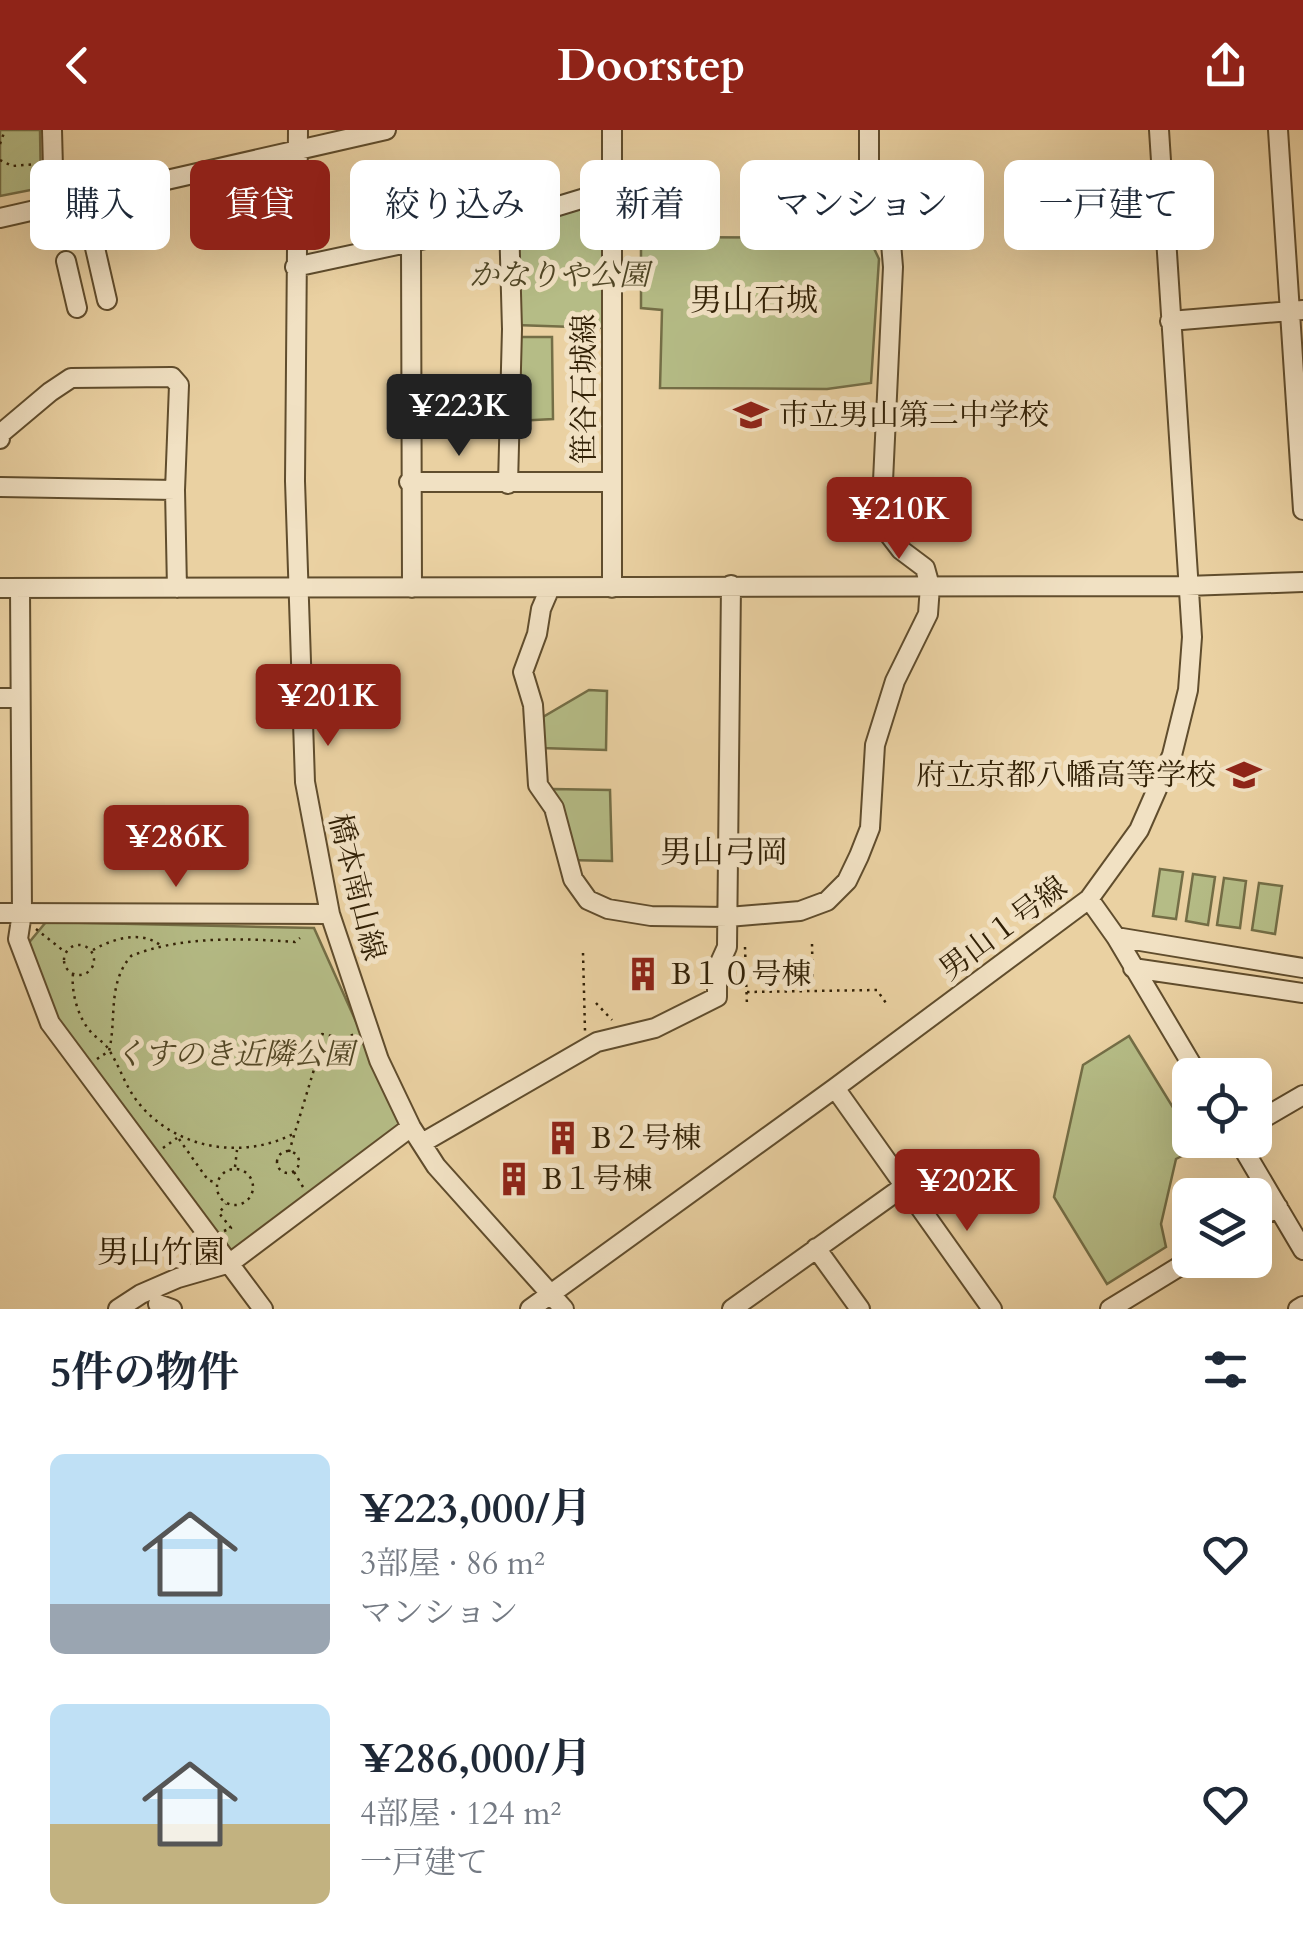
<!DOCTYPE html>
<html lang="ja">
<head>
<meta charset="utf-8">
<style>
	:root { --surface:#fff; --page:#f6f6f7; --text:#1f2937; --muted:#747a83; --accent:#8f2418 }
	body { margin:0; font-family:Cardo,"Noto Serif JP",serif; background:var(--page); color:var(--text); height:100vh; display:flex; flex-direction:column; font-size:38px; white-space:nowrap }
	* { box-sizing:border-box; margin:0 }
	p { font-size:32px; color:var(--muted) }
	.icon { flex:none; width:55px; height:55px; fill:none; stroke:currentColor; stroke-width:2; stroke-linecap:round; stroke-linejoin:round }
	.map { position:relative; height:1179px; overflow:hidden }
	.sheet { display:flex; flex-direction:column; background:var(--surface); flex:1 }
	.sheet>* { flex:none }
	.guide { position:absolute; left:30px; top:30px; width:1245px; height:90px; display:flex; gap:20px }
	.controls { position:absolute; left:1172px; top:928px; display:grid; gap:20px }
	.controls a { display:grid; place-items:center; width:100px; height:100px; border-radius:15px; background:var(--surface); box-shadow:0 10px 40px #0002; font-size:50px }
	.price { position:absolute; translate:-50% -85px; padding:0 22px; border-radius:10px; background:var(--accent); color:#fff; font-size:32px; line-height:65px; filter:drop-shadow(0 2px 5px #0008) }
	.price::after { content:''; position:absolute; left:50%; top:60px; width:30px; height:22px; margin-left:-15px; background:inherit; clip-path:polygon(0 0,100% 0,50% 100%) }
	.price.selected { background:#222; color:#fff }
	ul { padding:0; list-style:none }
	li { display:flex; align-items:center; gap:30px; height:250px; padding:0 50px }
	li span { display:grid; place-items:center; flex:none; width:280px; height:200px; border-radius:15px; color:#555 }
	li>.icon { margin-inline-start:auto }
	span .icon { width:120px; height:120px; fill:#fffc; stroke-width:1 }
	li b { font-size:42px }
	h2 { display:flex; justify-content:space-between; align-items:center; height:120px; padding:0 50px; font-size:42px }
	.chip { padding:0 35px; border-radius:15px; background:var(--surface); box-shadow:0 10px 40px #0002; font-size:35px; line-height:90px }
	.chip.selected { background:var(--accent); color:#fff }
	header { display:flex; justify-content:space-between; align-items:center; height:130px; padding:0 50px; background:var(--accent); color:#fff; font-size:45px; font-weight:700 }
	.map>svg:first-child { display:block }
	.green { fill:#b5bc86; stroke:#746e46; stroke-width:2.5 }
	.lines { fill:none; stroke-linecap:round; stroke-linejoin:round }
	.minor-casing { stroke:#604d2d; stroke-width:22 }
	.path { stroke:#322106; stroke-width:2.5; stroke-dasharray:2.5 5; stroke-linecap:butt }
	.minor { stroke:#f1e1c3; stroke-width:18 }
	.labels { text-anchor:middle; stroke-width:10; stroke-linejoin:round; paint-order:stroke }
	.park-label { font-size:30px; font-style:italic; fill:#534826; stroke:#f1e1c3 }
	.street-label { font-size:30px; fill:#322106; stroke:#f1e1c3 }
	.poi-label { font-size:30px; fill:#322106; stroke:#f1e1c3; text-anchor:start }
	.neighbourhood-label { font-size:32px; fill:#322106; stroke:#f1e1c3 }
</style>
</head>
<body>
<header><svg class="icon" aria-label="back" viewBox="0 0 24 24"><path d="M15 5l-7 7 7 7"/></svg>Doorstep<svg class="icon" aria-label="share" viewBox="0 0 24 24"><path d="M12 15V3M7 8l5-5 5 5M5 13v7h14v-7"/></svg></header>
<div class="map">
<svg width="1303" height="1179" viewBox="0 0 1303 1179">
	<rect width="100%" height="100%" fill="#ead1a2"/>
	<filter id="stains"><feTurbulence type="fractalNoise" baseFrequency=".002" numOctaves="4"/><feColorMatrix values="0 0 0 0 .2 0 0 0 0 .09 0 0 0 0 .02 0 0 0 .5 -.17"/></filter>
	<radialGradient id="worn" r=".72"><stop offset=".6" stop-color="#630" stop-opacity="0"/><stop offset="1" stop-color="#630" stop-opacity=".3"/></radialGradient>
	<path class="green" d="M0,0H40L41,58L0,66Z
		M602,73L603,198L516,195L513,95Z
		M641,107L869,108L879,129L871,253L827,259L660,258L662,180L641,178Z
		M517,207H552L553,289L516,291Z
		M589,560L607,561L606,620L541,618L543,587Z
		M552,659L610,660L612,731L568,730L563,680Z
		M1160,739L1183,742L1176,789L1153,786Z
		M1193,744L1215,747L1208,795L1186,791Z
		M1224,748L1246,751L1240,798L1217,795Z
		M1259,753L1282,756L1275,804L1252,800Z
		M46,792L314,798L401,992L396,999L232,1121L223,1119L56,889L27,815Z
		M1129,906L1190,1005V1010L1198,1018L1176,1029L1161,1094L1166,1117L1107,1154L1054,1067L1083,935Z"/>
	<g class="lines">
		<g class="minor-casing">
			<path id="minor" d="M52,0L54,77
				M298,0L295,351L305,652L330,784L379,930L411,997L436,1036L564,1179
				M612,0V458
				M1278,0L1303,380
				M84,70L107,170
				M0,88L386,0
				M411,113L412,458
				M66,131L77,178
				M295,137L509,91L611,60
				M1170,191L1303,180
				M0,309V304L50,262L71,248L172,247L179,255L175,360L177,458
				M409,352H612
				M508,354L512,199L509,91
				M0,357L175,360
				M0,458L1186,456L1303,452
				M20,458L22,783L18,809L50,893L263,1179
				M550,458L541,479L537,504L523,542L533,575L538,655L554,678L573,749L588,770L608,779L651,786L728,787L800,781L827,771L847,751L859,726L870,698L875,615L895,551L928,484L930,456L925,438L901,420L881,394L893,137L891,113L869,69V0
				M0,568H20
				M1089,769L1116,807L1198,945
				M0,783L330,784
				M1116,807L1303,838
				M1133,838L1303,863
				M835,958L992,1179
				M1255,993L1303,965
				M1238,1010L1303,1120
				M422,1013L597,912L655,898L717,867V839L727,817L731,455
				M1255,1090L1278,1077
				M816,1118L860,1179
				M158,1174L172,1179
				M118,1179L141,1164L178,1148L230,1133L411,997
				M530,1179L835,958L1089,769L1139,700L1172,625L1188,560L1192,507L1159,0
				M732,1179L903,1057
				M1110,1179L1190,1130
				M1298,1179L1303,1176"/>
		</g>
		<path class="path" d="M0,14L5,0
			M0,30L12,36L37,34
			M36,799L65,822
			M812,814L813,859
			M64 830a15 15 0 1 1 30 0a15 15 0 1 1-30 0Z
			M745,817L747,876
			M93,820C112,809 141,800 160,815
			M583,823L585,901
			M73,844C71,862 78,887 90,901C95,907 102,911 107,917C119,934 124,954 137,971C174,1019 242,1031 295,1003
			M747,862L877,860L888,876
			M596,873L612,890
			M335,912L332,906L322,904L317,907L314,917L319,923L327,925L334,919L335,912L355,904
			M97,929L109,921C117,888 107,854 131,826C180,806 243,808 295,812L300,808
			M179,1009L208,1050L214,1052
			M163,1018L177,1008
			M277 1032a11 11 0 1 1 22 0a11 11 0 1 1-22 0Z
			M289,1022L319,923
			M235,1037L237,1020
			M217 1057a18 18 0 1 1 36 0a18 18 0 1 1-36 0Z
			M294,1042L303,1057
			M224,1101L231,1098L219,1083L226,1074"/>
		<use href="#minor" class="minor"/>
	</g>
	<defs>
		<g id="school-bare" transform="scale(2.7)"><path d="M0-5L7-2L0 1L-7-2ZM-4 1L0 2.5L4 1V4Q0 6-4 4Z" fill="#8f2418" stroke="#f1e1c3" stroke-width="2.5" paint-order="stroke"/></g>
		<g id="building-bare" transform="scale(2.7)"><path d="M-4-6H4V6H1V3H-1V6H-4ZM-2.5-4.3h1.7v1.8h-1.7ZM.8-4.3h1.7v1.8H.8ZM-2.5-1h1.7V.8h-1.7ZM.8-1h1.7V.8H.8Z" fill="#8f2418" stroke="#f1e1c3" stroke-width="2.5" paint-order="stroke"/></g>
	</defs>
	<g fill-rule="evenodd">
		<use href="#school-bare" x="751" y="285"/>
		<use href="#school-bare" x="1244" y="645"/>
		<use href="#building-bare" x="643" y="844"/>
		<use href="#building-bare" x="563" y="1008"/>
		<use href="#building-bare" x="514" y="1049"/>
	</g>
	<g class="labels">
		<g class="park-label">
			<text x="559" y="155">かなりや公園</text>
			<text x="234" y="934">くすのき近隣公園</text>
		</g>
		<g class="street-label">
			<text transform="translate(584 259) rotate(-90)" y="10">笹谷石城線</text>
			<text transform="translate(357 757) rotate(76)" y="10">橋本南山線</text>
			<text transform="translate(1003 798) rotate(-37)" y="10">男山１号線</text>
		</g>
		<g class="poi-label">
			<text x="779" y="295">市立男山第二中学校</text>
			<text x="1216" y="655" text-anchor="end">府立京都八幡高等学校</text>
			<text x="671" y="854">B１０号棟</text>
			<text x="591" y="1018">B２号棟</text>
			<text x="542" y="1059">B１号棟</text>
		</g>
		<g class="neighbourhood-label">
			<text x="754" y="181">男山石城</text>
			<text x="724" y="733">男山弓岡</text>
			<text x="161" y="1133">男山竹園</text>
		</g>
	</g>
	<rect width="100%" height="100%" filter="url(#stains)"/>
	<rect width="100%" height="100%" fill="url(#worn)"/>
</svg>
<div class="controls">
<a><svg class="icon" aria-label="locate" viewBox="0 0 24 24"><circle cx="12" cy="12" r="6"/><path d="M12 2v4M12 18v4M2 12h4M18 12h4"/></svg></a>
<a><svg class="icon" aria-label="layers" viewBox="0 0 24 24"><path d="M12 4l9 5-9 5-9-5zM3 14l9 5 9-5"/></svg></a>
</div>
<b class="price selected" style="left:459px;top:329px">¥223K</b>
<b class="price" style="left:899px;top:432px">¥210K</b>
<b class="price" style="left:328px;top:619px">¥201K</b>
<b class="price" style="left:176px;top:760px">¥286K</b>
<b class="price" style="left:967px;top:1104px">¥202K</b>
<div class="guide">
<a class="chip">購入</a>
<a class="chip selected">賃貸</a>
<a class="chip">絞り込み</a>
<a class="chip">新着</a>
<a class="chip">マンション</a>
<a class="chip">一戸建て</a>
</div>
</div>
<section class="sheet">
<h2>5件の物件<svg class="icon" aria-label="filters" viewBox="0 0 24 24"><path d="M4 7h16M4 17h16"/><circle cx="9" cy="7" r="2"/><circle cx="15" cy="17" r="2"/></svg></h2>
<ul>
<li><span style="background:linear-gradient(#bfe0f5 75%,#9aa5b1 0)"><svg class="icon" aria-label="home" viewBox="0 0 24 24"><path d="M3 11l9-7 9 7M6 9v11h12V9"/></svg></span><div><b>¥223,000/月</b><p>3部屋 · 86 m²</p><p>マンション</p></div><svg class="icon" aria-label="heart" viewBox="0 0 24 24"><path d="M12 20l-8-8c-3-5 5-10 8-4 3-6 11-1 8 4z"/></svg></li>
<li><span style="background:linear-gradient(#bfe0f5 60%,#c2b280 0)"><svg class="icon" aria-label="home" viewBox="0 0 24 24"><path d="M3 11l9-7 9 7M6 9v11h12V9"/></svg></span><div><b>¥286,000/月</b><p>4部屋 · 124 m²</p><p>一戸建て</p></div><svg class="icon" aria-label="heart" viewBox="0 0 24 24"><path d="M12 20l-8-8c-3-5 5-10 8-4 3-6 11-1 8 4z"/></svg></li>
</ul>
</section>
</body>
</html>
